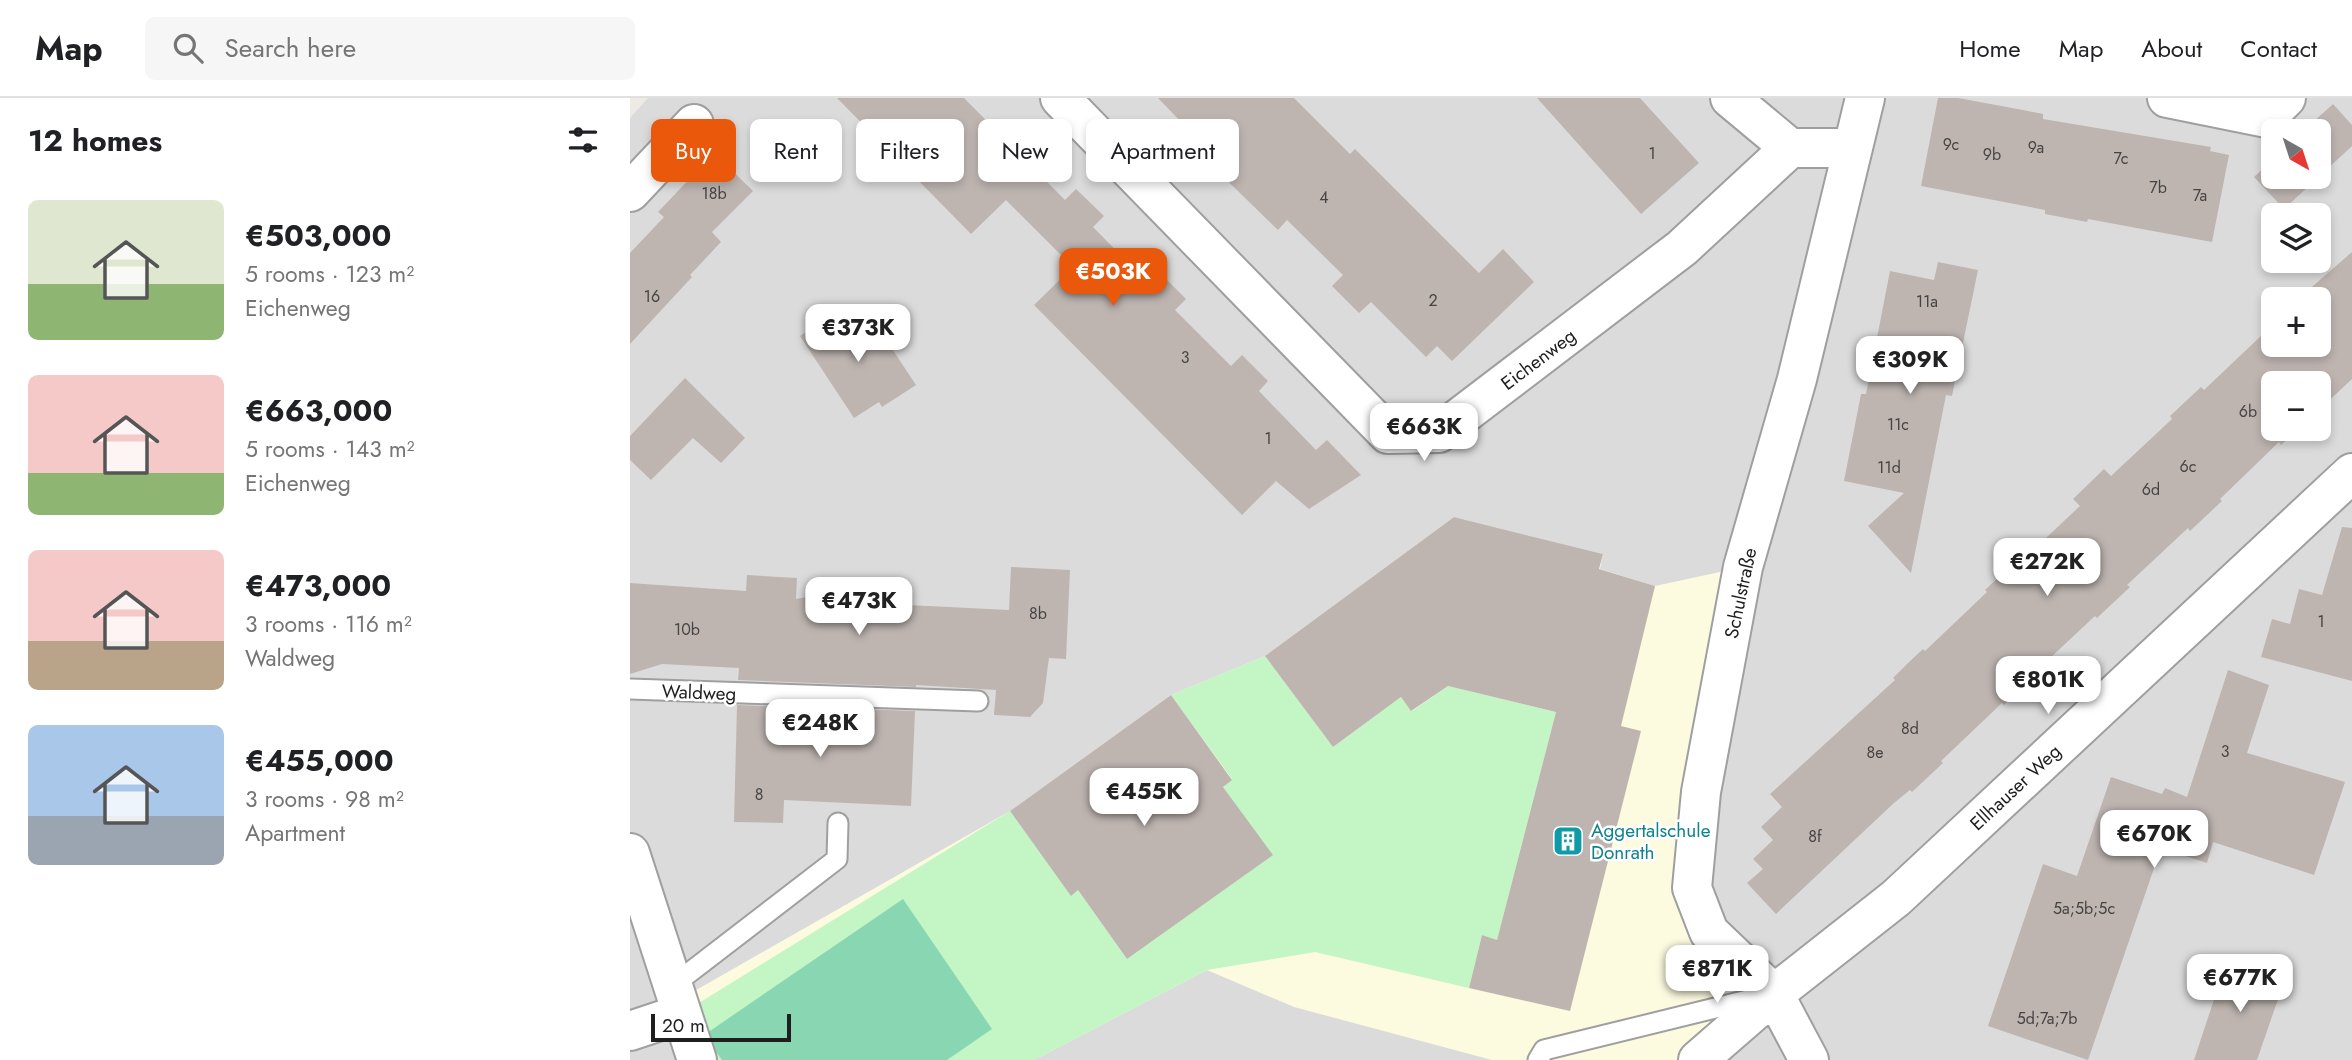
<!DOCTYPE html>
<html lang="en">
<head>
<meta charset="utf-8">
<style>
	:root { --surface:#fff; --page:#f6f6f6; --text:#202124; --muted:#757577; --line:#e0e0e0; --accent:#ea580c }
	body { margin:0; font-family:Jost,sans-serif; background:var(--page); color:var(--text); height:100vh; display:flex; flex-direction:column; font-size:26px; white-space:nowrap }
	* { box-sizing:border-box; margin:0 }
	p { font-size:23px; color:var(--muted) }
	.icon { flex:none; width:38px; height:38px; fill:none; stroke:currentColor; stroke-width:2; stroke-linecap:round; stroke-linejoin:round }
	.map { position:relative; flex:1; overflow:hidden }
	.details { display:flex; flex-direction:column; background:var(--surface); width:630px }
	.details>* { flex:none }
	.top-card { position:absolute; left:21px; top:21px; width:665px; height:63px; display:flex; gap:14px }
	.needle { width:46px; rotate:141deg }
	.tools { position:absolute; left:1631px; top:21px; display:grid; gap:14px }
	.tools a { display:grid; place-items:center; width:70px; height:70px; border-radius:10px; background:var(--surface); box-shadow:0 4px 10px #0003; font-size:35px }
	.scale { position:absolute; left:21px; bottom:18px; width:140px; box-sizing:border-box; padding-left:7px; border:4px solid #1e1e1e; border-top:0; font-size:19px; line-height:24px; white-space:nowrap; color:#1e1e1e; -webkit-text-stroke:5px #fff; paint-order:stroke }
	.price { position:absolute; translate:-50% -60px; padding:0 16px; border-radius:14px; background:#fff; color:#222; font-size:23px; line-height:46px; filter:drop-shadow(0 2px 4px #0008) }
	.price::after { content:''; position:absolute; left:50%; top:42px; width:21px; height:16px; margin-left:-10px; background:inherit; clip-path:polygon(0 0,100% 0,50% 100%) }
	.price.active { background:var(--accent); color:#fff }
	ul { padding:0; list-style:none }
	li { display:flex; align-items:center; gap:21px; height:175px; padding:0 28px }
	li span { display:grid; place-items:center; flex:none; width:196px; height:140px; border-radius:10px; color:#555 }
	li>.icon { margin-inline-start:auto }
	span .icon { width:84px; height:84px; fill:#fffc; stroke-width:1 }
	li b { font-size:30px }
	h2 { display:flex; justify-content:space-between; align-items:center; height:84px; padding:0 28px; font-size:30px }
	.tag { padding:0 24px; border-radius:10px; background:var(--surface); box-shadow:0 4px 10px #0003; font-size:24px; line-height:63px }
	.tag.active { background:var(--accent); color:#fff }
	header { display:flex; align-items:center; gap:42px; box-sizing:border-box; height:98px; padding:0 35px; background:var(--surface); border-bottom:2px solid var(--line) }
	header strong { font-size:33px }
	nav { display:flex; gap:38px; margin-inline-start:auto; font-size:24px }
	.search { width:490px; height:63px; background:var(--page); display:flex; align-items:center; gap:18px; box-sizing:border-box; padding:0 24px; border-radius:10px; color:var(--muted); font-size:26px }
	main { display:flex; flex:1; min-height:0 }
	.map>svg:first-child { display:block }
	.residential { fill:#dcdbdb; fill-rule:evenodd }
	.education { fill:#fcfadf }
	.park { fill:#c4f5c4 }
	.pitch { fill:#88d7b2 }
	.building { fill:#beb5b1 }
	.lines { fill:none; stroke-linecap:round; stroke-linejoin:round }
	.lane-casing { stroke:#9f9f9f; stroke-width:23 }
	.street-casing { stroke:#9f9f9f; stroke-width:42 }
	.lane { stroke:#fff; stroke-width:19 }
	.street { stroke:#fff; stroke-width:38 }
	.labels { text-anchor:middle; stroke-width:5; stroke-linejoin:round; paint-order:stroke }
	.number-label { font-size:16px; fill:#464443 }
	.street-label { font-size:19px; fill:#1e1e1e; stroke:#fff }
	.culture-label { font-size:19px; fill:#0d838f; stroke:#fff; text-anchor:start }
</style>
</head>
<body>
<header>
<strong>Map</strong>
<div class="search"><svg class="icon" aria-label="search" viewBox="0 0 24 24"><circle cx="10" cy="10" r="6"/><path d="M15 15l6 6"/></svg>Search here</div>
<nav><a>Home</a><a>Map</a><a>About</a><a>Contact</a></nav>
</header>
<main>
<section class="details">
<h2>12 homes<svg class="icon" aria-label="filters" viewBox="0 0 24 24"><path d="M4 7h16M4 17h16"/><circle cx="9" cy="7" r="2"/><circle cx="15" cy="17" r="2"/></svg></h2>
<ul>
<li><span style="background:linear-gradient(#dfe7d0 60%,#8fb573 0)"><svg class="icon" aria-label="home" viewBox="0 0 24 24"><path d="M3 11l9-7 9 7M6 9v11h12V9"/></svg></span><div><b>€503,000</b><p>5 rooms · 123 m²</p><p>Eichenweg</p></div></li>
<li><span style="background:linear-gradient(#f6c9c9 70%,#8fb573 0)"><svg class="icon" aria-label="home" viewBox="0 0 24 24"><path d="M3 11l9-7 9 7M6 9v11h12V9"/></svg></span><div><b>€663,000</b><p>5 rooms · 143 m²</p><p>Eichenweg</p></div></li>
<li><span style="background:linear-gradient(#f6c9c9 65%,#b9a48a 0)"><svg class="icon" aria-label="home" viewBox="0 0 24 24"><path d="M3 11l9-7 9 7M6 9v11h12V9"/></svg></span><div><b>€473,000</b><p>3 rooms · 116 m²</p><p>Waldweg</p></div></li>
<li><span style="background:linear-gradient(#a9c7e8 65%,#9aa5b1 0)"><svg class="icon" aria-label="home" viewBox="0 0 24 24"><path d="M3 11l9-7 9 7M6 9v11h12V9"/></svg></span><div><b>€455,000</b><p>3 rooms · 98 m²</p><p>Apartment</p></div></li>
</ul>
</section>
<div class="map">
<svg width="1722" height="962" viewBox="0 0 1722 962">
	<rect width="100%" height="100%" fill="#eeeae4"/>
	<path class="residential" d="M18,0H1722V962H0V20ZM1643,33H1689V79H1643ZM1643,117H1689V163H1643ZM1643,201H1689V247H1643ZM1643,285H1689V331H1643Z"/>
	<path class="education" d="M824,419L973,456L970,471L1025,488L1113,469L1062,790L1144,896L1068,962H862L664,909L577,872L404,962H93L61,895L380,713L541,597L635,558Z"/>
	<path class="park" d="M635,558L703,649L771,599L782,613L818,588L926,614L867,842L852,837L839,890L685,854L577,872L404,962H79L51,916L380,713L442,797L448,792L497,861L642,757L593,689L602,681L541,597Z"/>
	<path class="pitch" d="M273,801L362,931L317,962H92L74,937Z"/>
	<path class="building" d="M207,0H334L435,102L446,91L474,118L463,129L517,184L528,173L556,201L545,212L601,268L612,257L638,283L629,293L686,352L697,342L731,377L679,411L646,383L612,417L404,207L443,169L376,102L341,136Z
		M528,0H664L720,56L725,51L849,175L873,151L904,184L822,263L807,248L796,259L741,204L729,215L702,188L713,177L657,122L648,132L574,60L578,52Z
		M907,0H1010L1069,65L1011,116Z
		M1308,0H1328L1393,12L1413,16V21L1581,49L1580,53L1599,57L1582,144L1458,121L1457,124L1415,116V112L1291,88Z
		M1703,6L1722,27V48L1654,111L1624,79L1643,61V79H1689V33H1673Z
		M84,55L123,93L82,134L91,144L60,177L62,179L0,246V155L34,119L28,114Z
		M1722,154V281L1689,312V285H1643V331H1668L1651,347L1649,344L1590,401L1592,403L1560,433L1558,430L1497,487L1500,489L1467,520L1465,518L1404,575L1406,577L1374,607L1372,605L1311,663L1313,665L1282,694L1280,692L1264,705L1146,816L1117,785L1133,771L1123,761L1143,742L1131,729L1152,709L1140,696L1265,582L1263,580L1278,565L1293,551L1295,553L1357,494L1355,492L1386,463L1388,466L1450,408L1443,401L1474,371L1481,378L1542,321L1540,318L1571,289L1574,292L1633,236L1631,234L1643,223V247H1689V201H1668Z
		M1308,164L1348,172L1322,298L1316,297L1281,475L1238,428L1274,395L1214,383L1231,296H1236L1260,173L1304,182Z
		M209,213L226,238L245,225L286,287L252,309L249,304L224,320L170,238Z
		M55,280L115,340L91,365L63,340L21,382L0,362V338Z
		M824,419L973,456L969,471L1025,488L991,628L1011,633L940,913L839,890L852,837L867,842L926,614L818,588L781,613L771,599L703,649L635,558Z
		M1712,429L1722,430V583L1631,559L1642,521L1660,526L1669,491L1692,497Z
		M381,469L440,472L436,561L419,560L413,605L400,619L364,617L366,592L286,587V589L108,582L109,570L32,566L0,576V485L116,493L117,477L167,480L166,501L215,492L217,504L379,512Z
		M1598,572L1639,587L1617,655L1715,684L1684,777L1583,744L1577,765L1531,750L1458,962L1358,928L1413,766L1447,778L1481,679L1532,696L1535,690L1557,699Z
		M541,597L602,682L593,689L643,757L497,861L448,792L441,798L380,713Z
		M107,607L285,613L281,708L154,702L153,725L104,724Z
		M1597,862L1655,881L1627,962H1564Z"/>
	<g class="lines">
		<g class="lane-casing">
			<path id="lane" d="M0,591L348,603
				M42,888L207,761L208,725
				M908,962L914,952L1126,900"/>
		</g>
		<g class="street-casing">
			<path id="street" d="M430,0L758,336L809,335L1052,150L1160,50H1223
				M1100,0L1160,50
				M1537,0L1636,20L1656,0
				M0,94L64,26
				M0,755L67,962
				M0,933L51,916
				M1068,962L1144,896L1266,800L1722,375
				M1179,962L1144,896L1079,834L1062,790L1071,694L1113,469L1167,281L1235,0"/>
		</g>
		<use href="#lane" class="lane"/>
		<use href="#street" class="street"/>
	</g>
	<defs>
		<g id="building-square" transform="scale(1.575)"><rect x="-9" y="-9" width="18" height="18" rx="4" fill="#0f9aa8" stroke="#fff"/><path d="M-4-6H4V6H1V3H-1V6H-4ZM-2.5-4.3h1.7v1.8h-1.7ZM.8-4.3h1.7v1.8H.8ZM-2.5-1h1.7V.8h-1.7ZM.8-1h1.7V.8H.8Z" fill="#fff"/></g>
	</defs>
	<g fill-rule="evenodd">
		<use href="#building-square" x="938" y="743"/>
	</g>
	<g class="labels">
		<g class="number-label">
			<text x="1321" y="52">9c</text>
			<text x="1406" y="55">9a</text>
			<text x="1022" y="61">1</text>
			<text x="1362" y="62">9b</text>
			<text x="1491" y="66">7c</text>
			<text x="1528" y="95">7b</text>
			<text x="84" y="101">18b</text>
			<text x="1570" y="103">7a</text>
			<text x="694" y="105">4</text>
			<text x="22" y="204">16</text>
			<text x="803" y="208">2</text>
			<text x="1297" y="209">11a</text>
			<text x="555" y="265">3</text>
			<text x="1618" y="319">6b</text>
			<text x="1268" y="332">11c</text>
			<text x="638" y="346">1</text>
			<text x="1558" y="374">6c</text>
			<text x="1259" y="375">11d</text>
			<text x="1521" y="397">6d</text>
			<text x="408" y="521">8b</text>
			<text x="1691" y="529">1</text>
			<text x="57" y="537">10b</text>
			<text x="1280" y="636">8d</text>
			<text x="1595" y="659">3</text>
			<text x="1245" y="660">8e</text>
			<text x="129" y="702">8</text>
			<text x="1185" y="744">8f</text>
			<text x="1454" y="816">5a;5b;5c</text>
			<text x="1417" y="926">5d;7a;7b</text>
		</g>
		<g class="street-label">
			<text transform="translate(908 261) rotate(-37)" y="7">Eichenweg</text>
			<text transform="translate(1110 495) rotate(-78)" y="7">Schulstraße</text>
			<text transform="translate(69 594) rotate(2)" y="7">Waldweg</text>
			<text transform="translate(1385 689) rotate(-43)" y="7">Ellhauser Weg</text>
		</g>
		<g class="culture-label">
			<text x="961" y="739">Aggertalschule<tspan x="961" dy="22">Donrath</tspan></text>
		</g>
	</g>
</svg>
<div class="tools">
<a><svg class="needle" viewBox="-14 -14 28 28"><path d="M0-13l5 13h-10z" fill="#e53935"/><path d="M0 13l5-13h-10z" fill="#757577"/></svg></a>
<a><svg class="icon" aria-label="layers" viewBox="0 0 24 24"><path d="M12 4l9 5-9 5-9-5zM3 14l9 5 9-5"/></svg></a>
<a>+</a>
<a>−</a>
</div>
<div class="scale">20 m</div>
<b class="price active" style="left:483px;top:210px">€503K</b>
<b class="price" style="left:228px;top:266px">€373K</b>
<b class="price" style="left:1280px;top:298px">€309K</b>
<b class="price" style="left:794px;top:365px">€663K</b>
<b class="price" style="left:1417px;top:500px">€272K</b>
<b class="price" style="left:229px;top:539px">€473K</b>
<b class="price" style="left:1418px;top:618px">€801K</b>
<b class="price" style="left:190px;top:661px">€248K</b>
<b class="price" style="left:514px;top:730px">€455K</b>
<b class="price" style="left:1524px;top:772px">€670K</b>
<b class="price" style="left:1087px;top:907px">€871K</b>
<b class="price" style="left:1610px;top:916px">€677K</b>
<div class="top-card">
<a class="tag active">Buy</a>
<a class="tag">Rent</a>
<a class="tag">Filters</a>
<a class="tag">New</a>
<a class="tag">Apartment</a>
</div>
</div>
</main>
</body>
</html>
